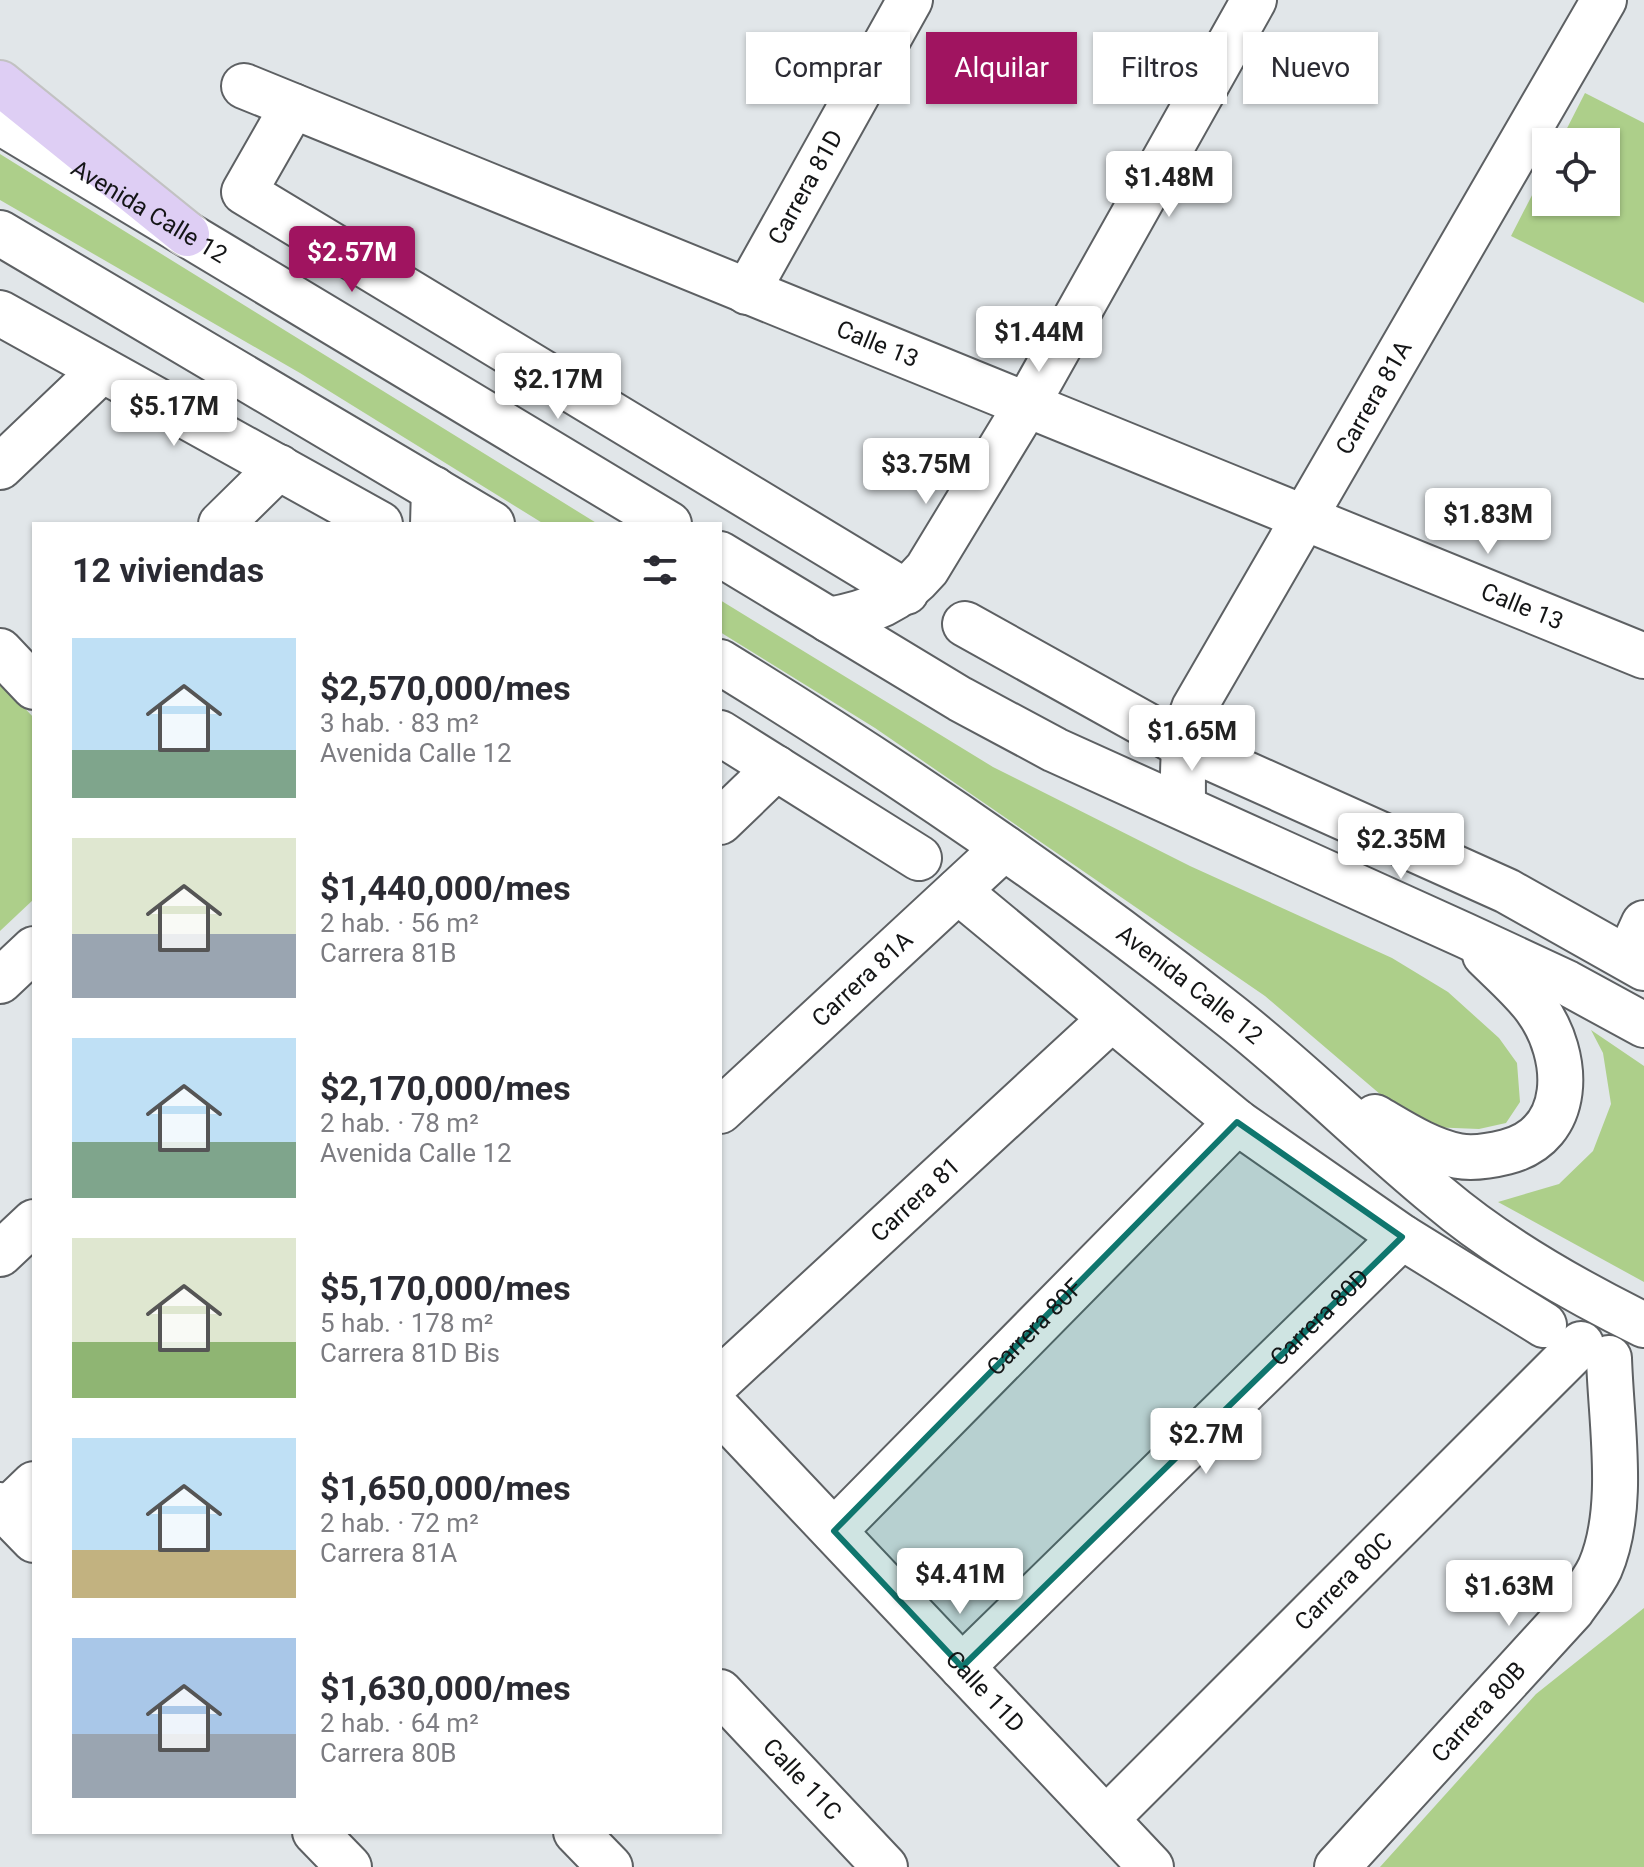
<!DOCTYPE html>
<html lang="es">
<head>
<meta charset="utf-8">
<style>
	:root { --surface:#fff; --page:#f2f2f3; --text:#2b2b33; --muted:#7c7c81; --accent:#a01460 }
	body { margin:0; font-family:Roboto,sans-serif; background:var(--page); color:var(--text); height:100vh; display:flex; flex-direction:column; font-size:30px; white-space:nowrap }
	* { box-sizing:border-box; margin:0 }
	p { font-size:26px; color:var(--muted) }
	.icon { flex:none; width:44px; height:44px; fill:none; stroke:currentColor; stroke-width:2; stroke-linecap:round; stroke-linejoin:round }
	.map { position:relative; flex:1; overflow:hidden }
	.panel { position:absolute; left:32px; top:522px; width:690px; height:1312px; display:flex; flex-direction:column; background:var(--surface); border-radius:0px; box-shadow:0 2px 6px #0004 }
	.panel>* { flex:none }
	.banner { position:absolute; left:746px; top:32px; width:760px; height:72px; display:flex; gap:16px }
	.buttons { position:absolute; left:1532px; top:128px; display:grid; gap:16px }
	.buttons a { display:grid; place-items:center; width:88px; height:88px; border-radius:0px; background:var(--surface); box-shadow:0 2px 6px #0004; font-size:40px }
	.price { position:absolute; translate:-50% -68px; padding:0 18px; border-radius:8px; background:#fff; color:#222; font-size:26px; line-height:52px; filter:drop-shadow(0 2px 4px #0008) }
	.price::after { content:''; position:absolute; left:50%; top:48px; width:24px; height:18px; margin-left:-12px; background:inherit; clip-path:polygon(0 0,100% 0,50% 100%) }
	.price.current { background:var(--accent); color:#fff }
	ul { padding:0; list-style:none }
	li { display:flex; align-items:center; gap:24px; height:200px; padding:0 40px }
	li span { display:grid; place-items:center; flex:none; width:224px; height:160px; border-radius:0px; color:#555 }
	li>.icon { margin-inline-start:auto }
	span .icon { width:96px; height:96px; fill:#fffc; stroke-width:1 }
	li b { font-size:34px }
	h2 { display:flex; justify-content:space-between; align-items:center; height:96px; padding:0 40px; font-size:34px }
	.tag { padding:0 28px; border-radius:0px; background:var(--surface); box-shadow:0 2px 6px #0004; font-size:28px; line-height:72px }
	.tag.current { background:var(--accent); color:#fff }
	.map>svg:first-child { display:block }
	.green { fill:#adcf8a }
	.lines { fill:none; stroke-linecap:round; stroke-linejoin:round }
	.street-casing { stroke:#5d6063; stroke-width:48 }
	.secondary-casing { stroke:#5d6063; stroke-width:48 }
	.primary-casing { stroke:#c2c2c2; stroke-width:48 }
	.street { stroke:#fff; stroke-width:44 }
	.secondary { stroke:#fff; stroke-width:44 }
	.primary { stroke:#decef4; stroke-width:44 }
	.marked { fill:#0f766e; fill-opacity:0.2; stroke:#0f766e; stroke-width:6; stroke-linejoin:round }
	.labels { text-anchor:middle; stroke-width:8; stroke-linejoin:round; paint-order:stroke }
	.street-label { font-size:24px; fill:#141516; stroke:#e1e6e9 }
</style>
</head>
<body>
<div class="map">
<svg width="1644" height="1867" viewBox="0 0 1644 1867">
	<rect width="100%" height="100%" fill="#e1e6e9"/>
	<path class="green" d="M1585,93L1644,123V303L1511,236L1546,168V202H1606V142H1560Z
		M0,154L37,177L598,524H544L300,373L0,200Z
		M720,600L993,767L1190,866L1392,958L1448,992L1499,1038L1517,1063L1520,1102L1506,1123L1479,1129L1429,1127L1394,1106L1265,996L875,728L720,632Z
		M0,682L34,718V899L0,931Z
		M1591,1030L1644,1066V1282L1498,1202L1559,1184L1593,1151L1611,1104L1603,1053Z
		M1644,1608V1867H1380L1536,1694Z"/>
	<g class="lines">
		<g class="street-casing">
			<g id="street">
				<path id="s1" d="M244,86L1644,656"/>
				<path d="M293,106L244,192L906,592"/>
				<path id="s2" d="M747,292L910,0"/>
				<path d="M0,313L380,524"/>
				<path d="M0,467L102,370"/>
				<path d="M221,524L279,467"/>
				<path d="M433,524L434,489"/>
				<path d="M829,620C869,613 900,601 927,569L1026,406L1254,0"/>
				<path d="M965,624L1184,746L1507,891L1644,968"/>
				<path d="M0,651L34,687"/>
				<path d="M720,733L919,858"/>
				<path id="s3" d="M1183,806C1183,772 1181,740 1194,708L1604,0"/>
				<path d="M720,822L776,768"/>
				<path d="M958,891L1237,1122L1402,1237L1544,1325"/>
				<path d="M1628,958L1644,923"/>
				<path d="M0,981L34,949"/>
				<path id="s4" d="M720,1111L1004,848"/>
				<path d="M0,1254L34,1222"/>
				<path id="s5" d="M720,1380L1110,1020"/>
				<path id="s6" d="M720,1411L1151,1867"/>
				<path d="M0,1505L34,1540"/>
				<path d="M6,1511L34,1484"/>
				<path id="s7" d="M834,1531L1237,1122"/>
				<path id="s8" d="M962,1667L1402,1237"/>
				<path id="s9" d="M720,1692L885,1867"/>
				<path id="s10" d="M1106,1819L1581,1344"/>
				<path d="M315,1832L349,1867"/>
				<path d="M576,1832L610,1867"/>
				<path id="s11" d="M1337,1867L1572,1610C1581,1597 1593,1583 1600,1568C1626,1508 1611,1424 1609,1358"/>
			</g>
		</g>
		<g class="secondary-casing">
			<g id="secondary">
				<path id="s12" d="M0,122L669,524"/>
				<path d="M0,233L492,524"/>
				<path d="M720,554L960,699L1055,750L1464,935L1567,983L1644,1025"/>
				<path id="s13" d="M720,662C896,770 1067,886 1228,1014C1301,1071 1367,1138 1439,1197C1499,1248 1573,1290 1644,1325"/>
				<path d="M1375,1117C1401,1132 1428,1150 1458,1156C1474,1159 1490,1156 1506,1152C1574,1135 1571,1056 1536,1008C1522,989 1502,972 1485,955"/>
			</g>
		</g>
		<g class="primary-casing">
			<path id="primary" d="M0,83L187,234"/>
		</g>
		<use href="#street" class="street"/>
		<use href="#secondary" class="secondary"/>
		<use href="#primary" class="primary"/>
	</g>
	<path class="marked" d="M1237,1122L1402,1237L962,1667L834,1531Z"/>
	<g class="labels">
		<g class="street-label">
			<text dy="8" stroke="none"><textPath href="#s2" startOffset="120">Carrera 81D</textPath></text>
			<text dy="8" stroke="none"><textPath href="#s12" startOffset="174">Avenida Calle 12</textPath></text>
			<text dy="8" stroke="none"><textPath href="#s1" startOffset="684">Calle 13</textPath></text>
			<text dy="8" stroke="none"><textPath href="#s3" startOffset="458">Carrera 81A</textPath></text>
			<text dy="8" stroke="none"><textPath href="#s1" startOffset="1380">Calle 13</textPath></text>
			<text dy="8" stroke="none"><textPath href="#s4" startOffset="194">Carrera 81A</textPath></text>
			<text dy="8" stroke="none"><textPath href="#s13" startOffset="570">Avenida Calle 12</textPath></text>
			<text dy="8" stroke="none"><textPath href="#s5" startOffset="266">Carrera 81</textPath></text>
			<text dy="8" stroke="none"><textPath href="#s8" startOffset="500">Carrera 80D</textPath></text>
			<text dy="8" stroke="none"><textPath href="#s7" startOffset="286">Carrera 80F</textPath></text>
			<text dy="8" stroke="none"><textPath href="#s10" startOffset="336">Carrera 80C</textPath></text>
			<text dy="8" stroke="none"><textPath href="#s6" startOffset="386">Calle 11D</textPath></text>
			<text dy="8" stroke="none"><textPath href="#s11" startOffset="210">Carrera 80B</textPath></text>
			<text dy="8" stroke="none"><textPath href="#s9" startOffset="120">Calle 11C</textPath></text>
		</g>
	</g>
</svg>
<div class="buttons">
<a><svg class="icon" aria-label="locate" viewBox="0 0 24 24"><circle cx="12" cy="12" r="6"/><path d="M12 2v4M12 18v4M2 12h4M18 12h4"/></svg></a>
</div>
<b class="price" style="left:1169px;top:219px">$1.48M</b>
<b class="price current" style="left:352px;top:294px">$2.57M</b>
<b class="price" style="left:1039px;top:374px">$1.44M</b>
<b class="price" style="left:558px;top:421px">$2.17M</b>
<b class="price" style="left:174px;top:448px">$5.17M</b>
<b class="price" style="left:926px;top:506px">$3.75M</b>
<b class="price" style="left:1488px;top:556px">$1.83M</b>
<b class="price" style="left:1192px;top:773px">$1.65M</b>
<b class="price" style="left:1401px;top:881px">$2.35M</b>
<b class="price" style="left:1206px;top:1476px">$2.7M</b>
<b class="price" style="left:960px;top:1616px">$4.41M</b>
<b class="price" style="left:1509px;top:1628px">$1.63M</b>
<div class="banner">
<a class="tag">Comprar</a>
<a class="tag current">Alquilar</a>
<a class="tag">Filtros</a>
<a class="tag">Nuevo</a>
</div>
<section class="panel">
<h2>12 viviendas<svg class="icon" aria-label="filters" viewBox="0 0 24 24"><path d="M4 7h16M4 17h16"/><circle cx="9" cy="7" r="2"/><circle cx="15" cy="17" r="2"/></svg></h2>
<ul>
<li><span style="background:linear-gradient(#bfe0f5 70%,#7fa58c 0)"><svg class="icon" aria-label="home" viewBox="0 0 24 24"><path d="M3 11l9-7 9 7M6 9v11h12V9"/></svg></span><div><b>$2,570,000/mes</b><p>3 hab. · 83 m²</p><p>Avenida Calle 12</p></div></li>
<li><span style="background:linear-gradient(#dfe7d0 60%,#9aa5b1 0)"><svg class="icon" aria-label="home" viewBox="0 0 24 24"><path d="M3 11l9-7 9 7M6 9v11h12V9"/></svg></span><div><b>$1,440,000/mes</b><p>2 hab. · 56 m²</p><p>Carrera 81B</p></div></li>
<li><span style="background:linear-gradient(#bfe0f5 65%,#7fa58c 0)"><svg class="icon" aria-label="home" viewBox="0 0 24 24"><path d="M3 11l9-7 9 7M6 9v11h12V9"/></svg></span><div><b>$2,170,000/mes</b><p>2 hab. · 78 m²</p><p>Avenida Calle 12</p></div></li>
<li><span style="background:linear-gradient(#dfe7d0 65%,#8fb573 0)"><svg class="icon" aria-label="home" viewBox="0 0 24 24"><path d="M3 11l9-7 9 7M6 9v11h12V9"/></svg></span><div><b>$5,170,000/mes</b><p>5 hab. · 178 m²</p><p>Carrera 81D Bis</p></div></li>
<li><span style="background:linear-gradient(#bfe0f5 70%,#c2b280 0)"><svg class="icon" aria-label="home" viewBox="0 0 24 24"><path d="M3 11l9-7 9 7M6 9v11h12V9"/></svg></span><div><b>$1,650,000/mes</b><p>2 hab. · 72 m²</p><p>Carrera 81A</p></div></li>
<li><span style="background:linear-gradient(#a9c7e8 60%,#9aa5b1 0)"><svg class="icon" aria-label="home" viewBox="0 0 24 24"><path d="M3 11l9-7 9 7M6 9v11h12V9"/></svg></span><div><b>$1,630,000/mes</b><p>2 hab. · 64 m²</p><p>Carrera 80B</p></div></li>
</ul>
</section>
</div>
</body>
</html>
